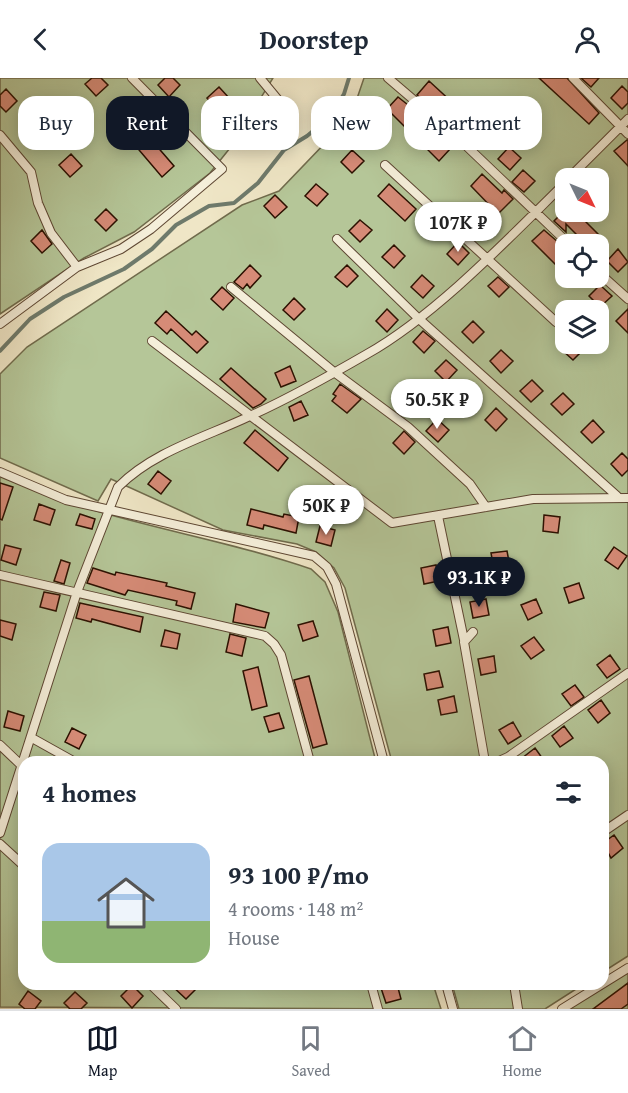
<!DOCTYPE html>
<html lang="en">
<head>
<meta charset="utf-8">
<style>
	:root { --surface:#fff; --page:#f6f6f7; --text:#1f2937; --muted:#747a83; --line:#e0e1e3; --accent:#111827 }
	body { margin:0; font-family:"Gentium Book Plus",serif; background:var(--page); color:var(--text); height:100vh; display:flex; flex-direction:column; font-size:22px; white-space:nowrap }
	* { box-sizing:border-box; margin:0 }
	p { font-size:20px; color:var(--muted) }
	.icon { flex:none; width:33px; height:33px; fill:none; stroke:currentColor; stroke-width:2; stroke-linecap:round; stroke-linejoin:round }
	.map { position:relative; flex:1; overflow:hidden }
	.side { position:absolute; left:18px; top:678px; width:591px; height:234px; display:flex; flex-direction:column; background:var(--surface); border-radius:18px; box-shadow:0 3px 15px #0003 }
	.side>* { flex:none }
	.banner { position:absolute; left:18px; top:18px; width:592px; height:54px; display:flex; gap:12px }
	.needle { width:39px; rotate:133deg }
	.fabs { position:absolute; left:555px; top:90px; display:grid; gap:12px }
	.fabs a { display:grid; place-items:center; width:54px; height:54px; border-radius:12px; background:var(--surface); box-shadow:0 3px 15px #0003; font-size:30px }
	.price { position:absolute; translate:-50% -51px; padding:0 14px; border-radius:21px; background:#fff; color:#222; font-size:20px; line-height:39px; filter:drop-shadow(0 2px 3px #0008) }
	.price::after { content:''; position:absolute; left:50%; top:36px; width:18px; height:14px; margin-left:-9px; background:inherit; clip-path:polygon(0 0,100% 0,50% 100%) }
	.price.selected { background:var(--accent); color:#fff }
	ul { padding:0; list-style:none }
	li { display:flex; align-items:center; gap:18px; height:150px; padding:0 24px }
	li span { display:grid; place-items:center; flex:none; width:168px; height:120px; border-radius:18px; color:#555 }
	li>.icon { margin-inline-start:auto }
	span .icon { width:72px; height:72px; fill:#fffc; stroke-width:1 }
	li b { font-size:26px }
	h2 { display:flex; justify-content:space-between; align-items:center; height:72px; padding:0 24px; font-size:26px }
	.pill { padding:0 21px; border-radius:18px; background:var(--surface); box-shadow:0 3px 15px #0003; font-size:21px; line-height:54px }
	.pill.selected { background:var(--accent); color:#fff }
	header { display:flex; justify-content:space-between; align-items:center; height:78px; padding:0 24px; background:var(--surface); font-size:27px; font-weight:700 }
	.menu { display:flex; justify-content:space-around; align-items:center; height:84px; border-top:2px solid var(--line); background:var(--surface); font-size:16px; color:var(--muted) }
	.menu a { display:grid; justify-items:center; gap:3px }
	.menu .selected { color:var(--accent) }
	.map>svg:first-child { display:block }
	.green { fill:#b5c698; stroke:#706b4c; stroke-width:1.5; fill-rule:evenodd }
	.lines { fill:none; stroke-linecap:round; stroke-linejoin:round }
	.stream { stroke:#6e7a6b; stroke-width:4 }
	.building { fill:#d68b77; stroke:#2c1000; stroke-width:1.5 }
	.service-casing { stroke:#5d4632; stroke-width:10 }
	.service { stroke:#f5efda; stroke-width:8 }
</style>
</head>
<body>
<header><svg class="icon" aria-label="back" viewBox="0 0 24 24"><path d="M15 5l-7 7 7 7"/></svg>Doorstep<svg class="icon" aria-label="person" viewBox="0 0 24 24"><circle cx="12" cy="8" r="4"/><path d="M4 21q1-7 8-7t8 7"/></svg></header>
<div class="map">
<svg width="628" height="931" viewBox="0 0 628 931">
	<rect width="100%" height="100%" fill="#efe6c6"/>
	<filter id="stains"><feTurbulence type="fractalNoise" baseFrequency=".00333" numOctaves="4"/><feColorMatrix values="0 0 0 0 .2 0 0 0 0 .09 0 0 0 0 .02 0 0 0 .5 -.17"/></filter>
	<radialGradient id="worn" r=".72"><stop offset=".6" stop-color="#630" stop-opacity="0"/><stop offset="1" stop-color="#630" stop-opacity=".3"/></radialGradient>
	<path class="green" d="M0,0H273L230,70L210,95L134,154L84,180L0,236Z
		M364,0H628V878L603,894V684H392L345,510L334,490L316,474L297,466L223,452L111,401L98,423L0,380V296L27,269L242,127L279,113L351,38ZM566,100H598V134H566ZM566,166H598V200H566ZM566,232H598V266H566Z
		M0,397C101,445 207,455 311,491L325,504L338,534L376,684H24V906H433L441,931L0,929Z
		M628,894V931H567Z
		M452,906H584L545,931H459Z"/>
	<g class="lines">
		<path class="stream" d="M0,273L30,241L64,219L124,191L152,171L176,147L209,128L234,125L258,105L284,72L307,58L330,39L344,16L349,0"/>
	</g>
	<path class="building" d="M92,0H101L108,7L96,18L85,6Z
		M165,0H173L180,7L169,19L158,7Z
		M539,0H567L599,35L589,46Z
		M581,0H599L591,9Z
		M429,3L478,48L481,46L492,57L481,68L457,46L454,49L417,17Z
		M622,8L628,14V25L622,31L611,20Z
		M219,9L230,21L218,32L207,20Z
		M6,11L17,23L6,34L0,28V17Z
		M398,19L446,57L441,63L450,71L439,83L387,31Z
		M122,28L174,88L162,99L111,39Z
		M627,62H628V88L614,73Z
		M509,69L521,80L510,92L498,81Z
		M352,72L364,83L352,95L341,84Z
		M71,76L82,88L70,99L59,87Z
		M523,92L535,103L524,114L512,104Z
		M482,96L502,115L504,112L513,121L498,136L471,108Z
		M316,106L328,116L317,128L305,118Z
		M389,106L416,131L405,143L378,118Z
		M275,117L287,129L275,140L264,128Z
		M106,131L117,142L106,153L95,142Z
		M566,131L586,134L581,139L600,158L591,166H586L566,146V154L554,143Z
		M360,142L372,152L360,164L349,153Z
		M42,152L52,166L42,175L31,163Z
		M544,152L566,171V197L532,163Z
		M458,164L469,175L458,187L447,176Z
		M394,167L405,178L394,190L382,179Z
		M618,171L628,184L618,194L607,183Z
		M250,187L261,198L250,210L247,206L243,211L234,204Z
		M347,187L358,198L347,209L335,199Z
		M422,197L434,208L423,220L411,209Z
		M498,199L509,209L499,219L488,208Z
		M600,207L612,218L600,229L589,218Z
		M222,209L234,220L223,232L211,221Z
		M294,220L305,231L294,242L283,232Z
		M387,231L398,242L387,254L376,243Z
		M628,231V255L616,243Z
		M166,233L192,257L196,253L208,264L197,275L171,251L167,256L155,245Z
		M473,243L484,254L473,265L462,254Z
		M423,253L435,263L424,275L413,264Z
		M567,266H578L584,271L573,282L561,271Z
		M501,272L513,283L501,295L490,283Z
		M446,282L457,292L446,304L435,293Z
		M290,288L296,303L281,309L275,295Z
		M231,290L266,321L261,326L253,330L220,301Z
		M532,302L543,313L531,324L520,313Z
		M340,306L361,321L347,335L332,323L336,318L333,316Z
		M563,315L574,326L562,337L551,326Z
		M301,323L308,337L294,343L289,329Z
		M496,330L507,341L496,353L485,342Z
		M437,341L449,352L438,364L426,353Z
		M593,342L604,354L592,365L581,354Z
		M255,352L288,380L278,393L244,365Z
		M404,353L415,364L404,376L393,365Z
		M622,375L628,381V392L622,398L611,386Z
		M158,393L171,403L161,416L148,406Z
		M0,405L13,409L2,442L0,441Z
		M39,426L55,432L50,447L34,442Z
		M251,431L283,439L284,436L299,439L296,455L264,447L263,451L247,447Z
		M80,436L95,441L92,451L76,447Z
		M544,437L560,439L558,455L543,453Z
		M320,448L335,452L331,468L316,464Z
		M5,467L21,471L16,487L1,482Z
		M614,469L627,478L618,491L605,482Z
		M507,473L510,489L494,492L491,475Z
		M61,482L70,485L64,506L54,503Z
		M436,487L439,503L424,506L421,490Z
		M93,490L115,497L116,494L167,505L166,508L195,515L191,531L176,527L177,523L128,512L125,517L87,505Z
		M488,498L495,510L484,516L478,505Z
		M579,505L584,520L569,525L564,510Z
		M44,514L60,517L56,533L40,529Z
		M486,521L489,537L473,540L470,524Z
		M536,521L542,535L528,542L521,527Z
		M80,525L143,539L140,554L92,541L91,544L76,540Z
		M236,526L269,535L265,550L233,544Z
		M0,542L16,546L12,562L0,558Z
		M313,543L318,558L303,563L298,547Z
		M448,549L451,565L436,568L433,552Z
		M165,552L180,556L177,571L161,568Z
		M230,556L246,560L242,578L226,574Z
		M534,559L544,572L531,581L521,568Z
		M610,577L620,591L607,600L597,587Z
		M494,578L496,594L481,597L478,581Z
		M258,589L267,628L252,632L243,593Z
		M439,593L443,609L427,612L424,596Z
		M309,598L327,666L313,670L294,602Z
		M575,607L584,619L571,628L562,616Z
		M454,618L457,634L441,637L438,622Z
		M601,622L610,635L598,645L588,632Z
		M8,633L24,638L20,653L4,649Z
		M279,635L284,650L269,654L264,639Z
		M513,644L521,658L508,666L499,652Z
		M564,648L573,660L560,669L552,658Z
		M72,650L86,657L79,671L65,664Z
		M535,670L545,684H517Z
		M614,757L623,770L611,780L603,765Z
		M628,905V926L621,931H593Z
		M170,906H201L186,921Z
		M397,906L401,921L386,925L381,910Z
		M132,907L143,918L132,930L121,918Z
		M28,913L41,923L35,931H25L19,926Z
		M75,914L87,925L81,931H70L64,925Z"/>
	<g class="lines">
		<g class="service-casing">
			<path id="service" d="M260,0L279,23
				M388,0L457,59L569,166
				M573,0L628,56
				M0,57L31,94L38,125L51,155L77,189
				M385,87L556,244
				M569,100L628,41
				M337,161L418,240L617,418
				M598,194L628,221
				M231,209L334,294L408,349L470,406L486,429
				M0,246L77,189L121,171L151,151L222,91L132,0
				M152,263L392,445L533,421L628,420
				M0,394L66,422L314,478L327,489L336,506L384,684
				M438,438L464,562
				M0,497L265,558L274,566L281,577L310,684
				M473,554L464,564L485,684
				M32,660L75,684
				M0,667L21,687
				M497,684L508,679L628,595
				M603,754L628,737
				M0,755L77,514L118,409C154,373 206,359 250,338C290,320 329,298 367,276C436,237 509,160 566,104
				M0,766L24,788
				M150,906L176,931
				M371,906L378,931
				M446,906L453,931
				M514,906L518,931
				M562,931L628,890"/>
		</g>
		<use href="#service" class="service"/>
	</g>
	<rect width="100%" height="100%" filter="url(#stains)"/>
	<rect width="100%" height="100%" fill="url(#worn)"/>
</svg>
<div class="fabs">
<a><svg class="needle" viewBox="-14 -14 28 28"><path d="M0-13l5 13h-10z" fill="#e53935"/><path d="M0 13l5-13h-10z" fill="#747a83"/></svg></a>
<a><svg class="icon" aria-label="locate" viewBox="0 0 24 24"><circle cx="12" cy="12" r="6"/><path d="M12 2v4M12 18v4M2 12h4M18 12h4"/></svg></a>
<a><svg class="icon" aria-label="layers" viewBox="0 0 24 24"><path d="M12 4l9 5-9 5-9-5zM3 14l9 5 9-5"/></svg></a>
</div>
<b class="price" style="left:458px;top:175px">107K ₽</b>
<b class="price" style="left:437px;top:352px">50.5K ₽</b>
<b class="price" style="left:326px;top:458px">50K ₽</b>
<b class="price selected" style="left:479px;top:530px">93.1K ₽</b>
<div class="banner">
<a class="pill">Buy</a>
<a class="pill selected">Rent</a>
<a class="pill">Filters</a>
<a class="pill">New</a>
<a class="pill">Apartment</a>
</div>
<section class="side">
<h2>4 homes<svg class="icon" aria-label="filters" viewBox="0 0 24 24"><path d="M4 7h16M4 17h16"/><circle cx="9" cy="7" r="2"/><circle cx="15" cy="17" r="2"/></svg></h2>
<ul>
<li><span style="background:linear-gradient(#a9c7e8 65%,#8fb573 0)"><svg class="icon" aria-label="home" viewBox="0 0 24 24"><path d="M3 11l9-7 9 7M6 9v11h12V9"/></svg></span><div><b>93 100 ₽/mo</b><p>4 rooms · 148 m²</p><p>House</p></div></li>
</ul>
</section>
</div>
<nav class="menu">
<a class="selected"><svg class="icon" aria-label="map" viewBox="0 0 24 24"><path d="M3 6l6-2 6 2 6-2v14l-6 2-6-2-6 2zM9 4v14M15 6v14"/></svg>Map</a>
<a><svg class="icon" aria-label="saved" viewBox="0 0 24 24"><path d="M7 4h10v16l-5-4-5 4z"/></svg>Saved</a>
<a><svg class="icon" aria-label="home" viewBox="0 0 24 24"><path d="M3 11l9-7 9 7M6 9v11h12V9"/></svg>Home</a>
</nav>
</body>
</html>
